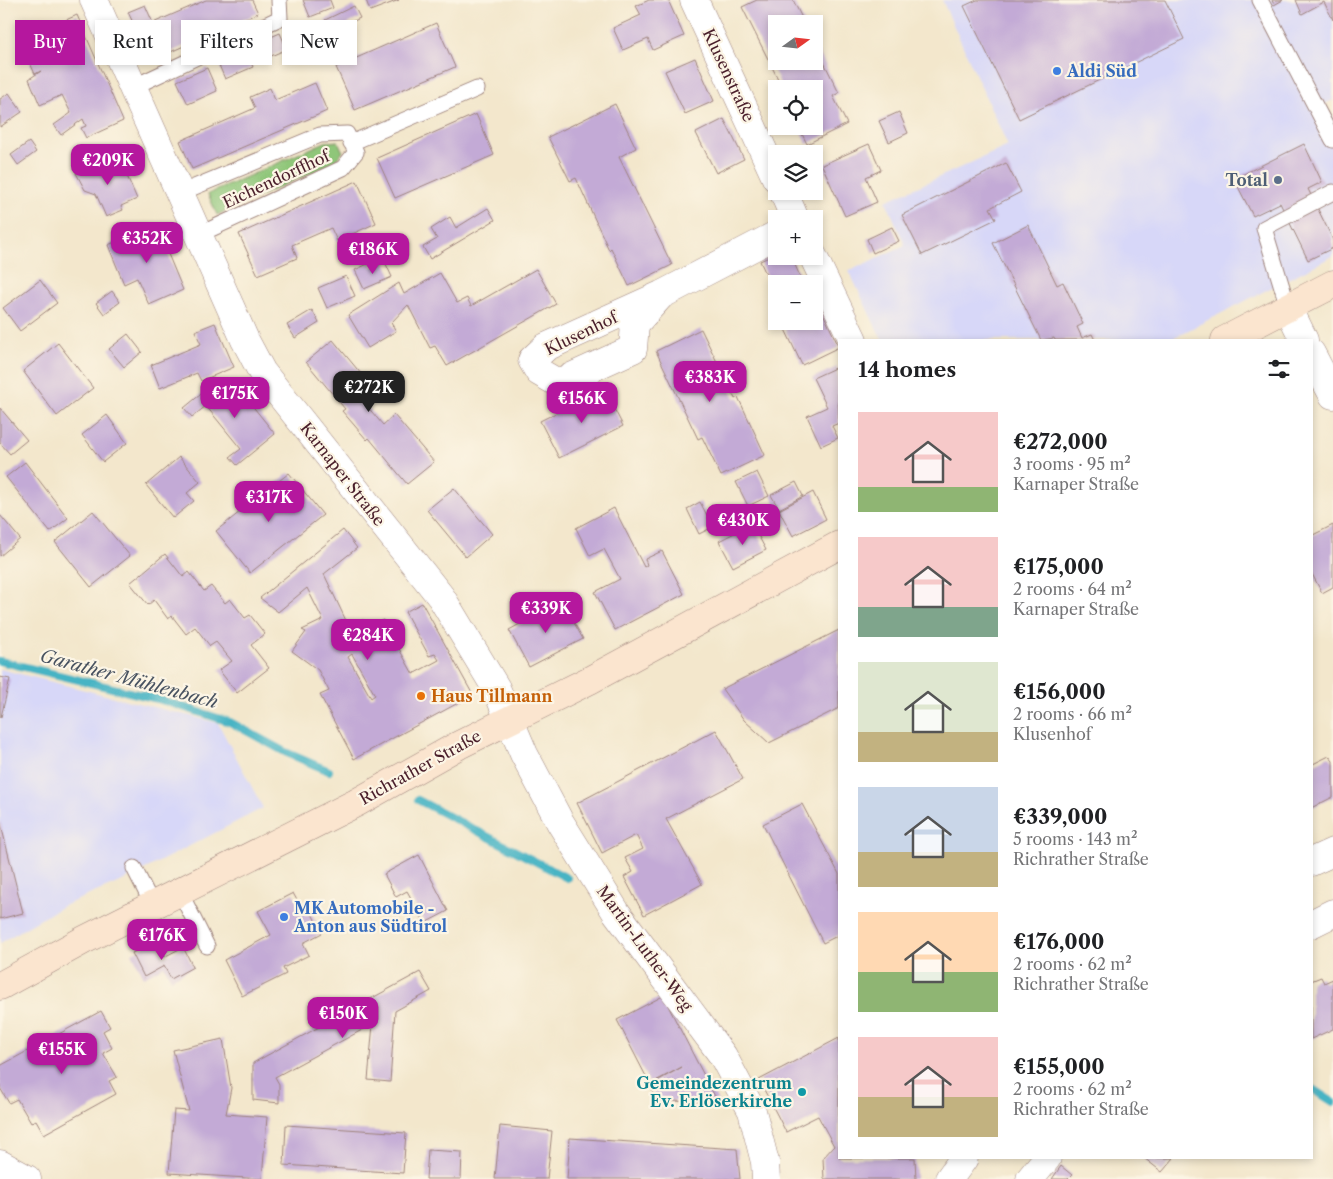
<!DOCTYPE html>
<html lang="en">
<head>
<meta charset="utf-8">
<style>
	:root { --surface:#fff; --page:#f2f2f2; --text:#202124; --muted:#757577; --accent:#b5179e }
	body { margin:0; font-family:"Libre Caslon Text",serif; background:var(--page); color:var(--text); height:100vh; display:flex; flex-direction:column; font-size:19px; white-space:nowrap }
	* { box-sizing:border-box; margin:0 }
	p { font-size:16px; color:var(--muted) }
	.icon { flex:none; width:28px; height:28px; fill:none; stroke:currentColor; stroke-width:2; stroke-linecap:round; stroke-linejoin:round }
	.map { position:relative; flex:1; overflow:hidden }
	.details { position:absolute; left:838px; top:339px; width:475px; height:820px; display:flex; flex-direction:column; background:var(--surface); border-radius:0px; box-shadow:0 2px 8px #0003 }
	.details>* { flex:none }
	.top-card { position:absolute; left:15px; top:20px; width:475px; height:45px; display:flex; gap:10px }
	.needle { width:32px; rotate:75deg }
	.buttons { position:absolute; left:768px; top:15px; display:grid; gap:10px }
	.buttons a { display:grid; place-items:center; width:55px; height:55px; border-radius:0px; background:var(--surface); box-shadow:0 2px 8px #0003; font-size:25px }
	.price { position:absolute; translate:-50% -42px; padding:0 11px; border-radius:10px; background:var(--accent); color:#fff; font-size:16px; line-height:32px; filter:drop-shadow(0 1px 2px #0008) }
	.price::after { content:''; position:absolute; left:50%; top:30px; width:15px; height:11px; margin-left:-8px; background:inherit; clip-path:polygon(0 0,100% 0,50% 100%) }
	.price.selected { background:#222; color:#fff }
	ul { padding:0; list-style:none }
	li { display:flex; align-items:center; gap:15px; height:125px; padding:0 20px }
	li span { display:grid; place-items:center; flex:none; width:140px; height:100px; border-radius:0px; color:#555 }
	li>.icon { margin-inline-start:auto }
	span .icon { width:60px; height:60px; fill:#fffc; stroke-width:1 }
	li b { font-size:21px }
	h2 { display:flex; justify-content:space-between; align-items:center; height:60px; padding:0 20px; font-size:21px }
	.tag { padding:0 18px; border-radius:0px; background:var(--surface); box-shadow:0 2px 8px #0003; font-size:18px; line-height:45px }
	.tag.selected { background:var(--accent); color:#fff }
	.map>svg:first-child { display:block }
	.built { fill:#d7d7f8 }
	.green { fill:#8fc679; stroke:#6c7252 }
	.lines { fill:none; stroke-linecap:round; stroke-linejoin:round }
	.stream { stroke:#47b4c4; stroke-width:8 }
	.building { fill:#c3aad6; fill-rule:evenodd }
	.lane-casing { stroke:#9e837c; stroke-width:17 }
	.street-casing { stroke:#9e837c; stroke-width:29 }
	.secondary-casing { stroke:#9e837c; stroke-width:29 }
	.lane { stroke:#fff; stroke-width:15 }
	.street { stroke:#fff; stroke-width:28 }
	.secondary { stroke:#fbe5cf; stroke-width:28 }
	.shop-dot { fill:#3f7fe0; stroke:#fcf5e5; stroke-width:2 }
	.service-dot { fill:#5c6f8a; stroke:#fcf5e5; stroke-width:2 }
	.food-dot { fill:#e8710a; stroke:#fcf5e5; stroke-width:2 }
	.culture-dot { fill:#0f9aa8; stroke:#fcf5e5; stroke-width:2 }
	.labels { text-anchor:middle; stroke-width:4.5; stroke-linejoin:round; paint-order:stroke }
	.shop-label { font-size:16px; font-weight:bold; fill:#366cbe; stroke:#fcf5e5; text-anchor:start }
	.street-label { font-size:16px; fill:#4a1f2b; stroke:#fcf5e5 }
	.service-label { font-size:16px; font-weight:bold; fill:#4e5e75; stroke:#fcf5e5; text-anchor:end }
	.food-label { font-size:16px; font-weight:bold; fill:#c56008; stroke:#fcf5e5; text-anchor:start }
	.culture-label { font-size:16px; font-weight:bold; fill:#0d838f; stroke:#fcf5e5; text-anchor:end }
	.water-label { font-size:18px; font-style:italic; fill:#495361; stroke:#fcf5e5 }
</style>
</head>
<body>
<div class="map">
<svg width="1333" height="1179" viewBox="0 0 1333 1179">
	<rect width="100%" height="100%" fill="#fcf5e5"/>
	<filter id="ink" filterUnits="userSpaceOnUse"><feTurbulence type="fractalNoise" baseFrequency=".02" numOctaves="2"/><feDisplacementMap in="SourceGraphic" scale="10" xChannelSelector="R" yChannelSelector="G"/><feConvolveMatrix kernelMatrix="1 2 1 2 8 2 1 2 1" color-interpolation-filters="sRGB"/></filter>
	<filter id="wash" filterUnits="userSpaceOnUse"><feTurbulence type="fractalNoise" baseFrequency=".0096" numOctaves="4" result="noise"/><feDisplacementMap in="SourceGraphic" scale="20" xChannelSelector="R" yChannelSelector="G"/><feGaussianBlur stdDeviation="1.12" result="paint"/><feColorMatrix in="noise" values="0 0 0 0 0 0 0 0 0 0 0 0 0 0 0 0 0 1.4 0 .05"/><feComposite in="paint" operator="in"/></filter>
	<g filter="url(#wash)">
		<rect width="100%" height="100%" fill="#f3e7cc"/>
		<path class="built" d="M942,0H1333V100L1325,104L1333,118V256L1169,340H882L849,271L905,245L886,201L1008,146Z
			M0,669L218,723L263,808L122,881L63,906L0,943Z"/>
		<path class="green" d="M338,141L343,152L333,163L217,215L208,194L325,142Z"/>
		<g class="lines">
			<path class="stream" d="M0,661L158,699L230,722L285,752L329,771
				M418,800L567,878
				M1311,1088L1333,1102"/>
		</g>
		<g id="blocks">
			<path class="building" d="M206,0H252L258,13L166,54L157,33L141,40L128,12L145,5L153,23Z
				M303,0H330L333,8L310,17Z
				M366,0H399L370,11Z
				M649,0H668L684,36L653,50L648,39L623,50L613,28L641,15L636,6Z
				M757,0H793L805,24H776V61H814V42L839,93L833,96L847,124L807,144L798,126H814V89H783L742,7Z
				M977,0H1165L1184,39L1019,119L964,6Z
				M1272,0H1283L1274,5Z
				M1296,0H1333V20L1324,2L1302,14Z
				M354,6L360,18L331,32L325,20Z
				M77,15L123,121L86,138L81,128L86,126L83,119L61,135L54,125L71,113L62,95L40,105L29,79L41,71L35,74L20,41Z
				M436,23L455,67L355,110L336,67Z
				M280,33L287,49L262,60L255,44Z
				M245,50L253,67L225,79L218,63Z
				M695,58L714,101L685,114L665,71Z
				M207,68L217,91L188,104L177,81Z
				M315,83L327,111L192,169L180,141L255,108L250,97L270,88L275,100Z
				M9,93L22,112L0,127V99Z
				M615,104L636,148L619,157L672,265L629,286L611,248L609,250L576,178L570,181L548,137Z
				M899,112L908,133L889,142L879,121Z
				M476,114L494,155L395,198L377,158Z
				M724,119L744,159L716,173L696,133Z
				M29,142L36,152L18,165L11,155Z
				M869,144L881,170L866,177L877,202L845,216L822,165Z
				M1304,144L1322,182L1308,189L1333,240V248L1308,260L1280,203L1253,216L1234,179Z
				M96,158L102,170L121,162L137,199L121,206L123,210L106,217L96,194L85,190L76,173Z
				M1006,163L1021,192L990,208L996,219L922,255L902,215Z
				M357,181L376,223L337,241L331,228L292,245L297,258L258,275L239,234Z
				M488,208L495,220L430,259L423,247L437,239L431,229L450,217L456,228Z
				M156,225L183,290L149,305L137,278L124,284L108,245Z
				M1028,225L1057,285L1063,282L1083,324L1077,327L1082,338L1092,334L1095,340H1055L1054,338L1041,340L993,243Z
				M892,227L899,241L873,253L867,239Z
				M776,254V256H791L803,283L776,284V296L760,261Z
				M385,262L392,277L364,289L355,270L370,263L372,267Z
				M536,269L556,304L447,366L435,346L430,348L408,305L391,323L396,331L368,348L348,315L399,283L404,294L440,273L457,303L467,298L471,306Z
				M346,276L355,296L327,308L318,288Z
				M40,280L57,303L20,331L3,308Z
				M112,291L120,302L104,314L96,303Z
				M820,307L839,347L802,365L783,325L791,321H814V311Z
				M312,310L319,323L295,338L287,325Z
				M215,323L234,367L201,381L197,373L160,388L151,365L201,344L195,331Z
				M701,329L735,399L738,397L765,455L721,476L702,437L698,439L656,351Z
				M128,334L142,352L124,367L109,349Z
				M333,340L372,387L360,398L383,425L394,415L434,462L407,484L369,438L367,440L342,411L345,409L306,362Z
				M58,343L93,388L57,416L23,371Z
				M837,367L839,423L832,426L838,438L821,446L807,416L827,407L813,378Z
				M234,383L275,434L237,465L230,457L241,449L206,406L192,417L184,408L212,385L219,395Z
				M604,389L623,426L559,458L540,421Z
				M0,408L27,440L10,454L0,443Z
				M107,415L127,443L103,462L82,435Z
				M179,457L200,482L187,493L194,501L173,518L146,485Z
				M25,462L68,518L50,532L6,477Z
				M757,472L769,496L748,506L736,482Z
				M289,473L323,515L250,573L216,531Z
				M796,482L803,496L779,509L771,495Z
				M454,488L492,534L466,557L427,510Z
				M813,492L826,519L793,536L779,510Z
				M700,502L713,527L699,534L687,509Z
				M614,508L644,567L647,565L645,559L662,551L684,594L615,630L595,592L620,579L604,549L590,556L576,528Z
				M93,511L130,556L91,587L55,542Z
				M0,515L20,539L0,556Z
				M752,524L766,550L733,567L719,541Z
				M1333,525V587L1322,593L1311,572V536Z
				M343,530L357,548L324,574L349,627L363,620L368,628L383,620L413,674L439,660L435,654L429,656L405,612L422,603L473,695L354,759L320,695L329,691L318,670L292,651L306,632L302,630L323,620L307,588L278,612L260,598ZM352,654L375,695L371,698L348,657Z
				M165,554L183,577L189,572L204,591L211,586L225,603L230,599L245,618L250,615L265,634L251,645L269,668L237,693L219,670L232,661L216,642L210,646L195,627L186,634L172,616L168,619L154,600L148,605L130,583Z
				M562,601L583,639L529,667L509,630Z
				M839,630V708L769,743L744,720L722,689Z
				M0,677L10,679L1,717H0Z
				M716,730L743,779L666,819L702,884L644,915L624,877L633,872L625,858L643,849L636,835L602,853L577,803Z
				M1329,756L1333,761V797L1311,808V765Z
				M802,804L839,874V935L823,943L763,824Z
				M0,821L23,913L0,919Z
				M419,855L448,911L425,923L407,891L396,897L384,874Z
				M293,893L304,913L310,910L322,933L303,943L309,955L283,968L286,974L242,996L224,960L271,935L258,911Z
				M156,941L164,957L183,947L193,967L171,979L164,966L144,977L132,953Z
				M420,972L431,991L395,1011L390,1082L368,1080L373,1024L275,1077L279,1084V1103L253,1100V1063Z
				M1321,977L1324,983L1333,979V1029L1311,1039V981Z
				M663,996L696,1060L718,1102L667,1101L659,1106L650,1085L682,1067L650,1084L617,1020Z
				M101,1011L110,1027L103,1031L112,1048L103,1053L117,1077L109,1081L116,1094L44,1134L36,1120L31,1123L17,1099L9,1103L0,1088V1066Z
				M839,1038V1158H915L916,1179H824L823,1158L834,1146L818,1116L786,1132L759,1080Z
				M223,1039L231,1088L226,1114L267,1117L262,1179L169,1173L174,1110L189,1111L173,1050Z
				M286,1125L406,1133L403,1173L284,1165Z
				M500,1126L552,1131L547,1179H495Z
				M570,1138L737,1149L740,1179H567Z
				M428,1150L462,1152L461,1179H426Z
				M1144,1158H1174L1162,1172Z
				M1061,1166L1072,1175L1068,1179H1052Z"/>
		</g>
	</g>
	<g filter="url(#ink)">
		<use href="#blocks" fill-opacity="0" stroke="#9e837c" stroke-width="1"/>
		<g class="lines">
			<g class="lane-casing">
				<path id="lane" d="M1260,0L1333,140
					M133,87L280,18L279,0
					M351,143L477,89
					M180,193L320,135L347,134L356,152L343,168L198,235
					M1288,307L1264,228L1333,192
					M134,868L153,906
					M180,892L207,946"/>
			</g>
			<g class="street-casing">
				<path id="street" d="M94,0L245,340L262,372L441,597L496,688L524,754L560,822L616,912L723,1056L752,1111L765,1162L766,1179
					M694,0L776,178
					M783,191L795,219
					M813,256L853,340
					M661,295L635,324L633,349L558,383L539,372L532,360L546,347L661,295L776,235
					M1288,307L1304,340
					M1311,353L1333,395
					M1311,862L1333,852
					M1311,924L1333,913
					M0,1164L27,1179
					M949,1179L964,1158
					M1030,1179L1047,1158"/>
			</g>
			<g class="secondary-casing">
				<path id="secondary" d="M1225,340L1333,284
					M0,986L84,940L356,803L459,745L590,680L839,545"/>
			</g>
			<use href="#lane" class="lane"/>
			<use href="#street" class="street"/>
			<use href="#secondary" class="secondary"/>
		</g>
	</g>
	<g class="shop-dot">
		<circle cx="1057" cy="71" r="5"/>
		<circle cx="284" cy="917" r="5"/>
	</g>
	<circle class="service-dot" cx="1278" cy="180" r="5"/>
	<circle class="food-dot" cx="421" cy="696" r="5"/>
	<circle class="culture-dot" cx="802" cy="1092" r="5"/>
	<g class="labels">
		<g class="shop-label">
			<text x="1067" y="77">Aldi Süd</text>
			<text x="294" y="914">MK Automobile -<tspan x="294" dy="18">Anton aus Südtirol</tspan></text>
		</g>
		<g class="street-label">
			<text transform="translate(729 75) rotate(65)" y="6">Klusenstraße</text>
			<text transform="translate(276 179) rotate(-25)" y="6">Eichendorffhof</text>
			<text transform="translate(581 333) rotate(-26)" y="6">Klusenhof</text>
			<text transform="translate(343 474) rotate(52)" y="6">Karnaper Straße</text>
			<text transform="translate(420 767) rotate(-29)" y="6">Richrather Straße</text>
			<text transform="translate(645 948) rotate(54)" y="6">Martin-Luther-Weg</text>
		</g>
		<g class="service-label">
			<text x="1268" y="186">Total</text>
		</g>
		<g class="food-label">
			<text x="431" y="702">Haus Tillmann</text>
		</g>
		<g class="culture-label">
			<text x="792" y="1089">Gemeindezentrum<tspan x="792" dy="18">Ev. Erlöserkirche</tspan></text>
		</g>
		<g class="water-label">
			<text transform="translate(129 679) rotate(15)" y="6">Garather Mühlenbach</text>
		</g>
	</g>
</svg>
<div class="buttons">
<a><svg class="needle" viewBox="-14 -14 28 28"><path d="M0-13l5 13h-10z" fill="#e53935"/><path d="M0 13l5-13h-10z" fill="#757577"/></svg></a>
<a><svg class="icon" aria-label="locate" viewBox="0 0 24 24"><circle cx="12" cy="12" r="6"/><path d="M12 2v4M12 18v4M2 12h4M18 12h4"/></svg></a>
<a><svg class="icon" aria-label="layers" viewBox="0 0 24 24"><path d="M12 4l9 5-9 5-9-5zM3 14l9 5 9-5"/></svg></a>
<a>+</a>
<a>−</a>
</div>
<b class="price" style="left:108px;top:186px">€209K</b>
<b class="price" style="left:147px;top:264px">€352K</b>
<b class="price" style="left:373px;top:275px">€186K</b>
<b class="price" style="left:710px;top:403px">€383K</b>
<b class="price selected" style="left:369px;top:413px">€272K</b>
<b class="price" style="left:235px;top:419px">€175K</b>
<b class="price" style="left:582px;top:424px">€156K</b>
<b class="price" style="left:269px;top:523px">€317K</b>
<b class="price" style="left:743px;top:546px">€430K</b>
<b class="price" style="left:546px;top:634px">€339K</b>
<b class="price" style="left:368px;top:661px">€284K</b>
<b class="price" style="left:162px;top:961px">€176K</b>
<b class="price" style="left:343px;top:1039px">€150K</b>
<b class="price" style="left:62px;top:1075px">€155K</b>
<div class="top-card">
<a class="tag selected">Buy</a>
<a class="tag">Rent</a>
<a class="tag">Filters</a>
<a class="tag">New</a>
</div>
<section class="details">
<h2>14 homes<svg class="icon" aria-label="filters" viewBox="0 0 24 24"><path d="M4 7h16M4 17h16"/><circle cx="9" cy="7" r="2"/><circle cx="15" cy="17" r="2"/></svg></h2>
<ul>
<li><span style="background:linear-gradient(#f6c9c9 75%,#8fb573 0)"><svg class="icon" aria-label="home" viewBox="0 0 24 24"><path d="M3 11l9-7 9 7M6 9v11h12V9"/></svg></span><div><b>€272,000</b><p>3 rooms · 95 m²</p><p>Karnaper Straße</p></div></li>
<li><span style="background:linear-gradient(#f6c9c9 70%,#7fa58c 0)"><svg class="icon" aria-label="home" viewBox="0 0 24 24"><path d="M3 11l9-7 9 7M6 9v11h12V9"/></svg></span><div><b>€175,000</b><p>2 rooms · 64 m²</p><p>Karnaper Straße</p></div></li>
<li><span style="background:linear-gradient(#dfe7d0 70%,#c2b280 0)"><svg class="icon" aria-label="home" viewBox="0 0 24 24"><path d="M3 11l9-7 9 7M6 9v11h12V9"/></svg></span><div><b>€156,000</b><p>2 rooms · 66 m²</p><p>Klusenhof</p></div></li>
<li><span style="background:linear-gradient(#c9d6e8 65%,#c2b280 0)"><svg class="icon" aria-label="home" viewBox="0 0 24 24"><path d="M3 11l9-7 9 7M6 9v11h12V9"/></svg></span><div><b>€339,000</b><p>5 rooms · 143 m²</p><p>Richrather Straße</p></div></li>
<li><span style="background:linear-gradient(#ffd9b3 60%,#8fb573 0)"><svg class="icon" aria-label="home" viewBox="0 0 24 24"><path d="M3 11l9-7 9 7M6 9v11h12V9"/></svg></span><div><b>€176,000</b><p>2 rooms · 62 m²</p><p>Richrather Straße</p></div></li>
<li><span style="background:linear-gradient(#f6c9c9 60%,#c2b280 0)"><svg class="icon" aria-label="home" viewBox="0 0 24 24"><path d="M3 11l9-7 9 7M6 9v11h12V9"/></svg></span><div><b>€155,000</b><p>2 rooms · 62 m²</p><p>Richrather Straße</p></div></li>
</ul>
</section>
</div>
</body>
</html>
